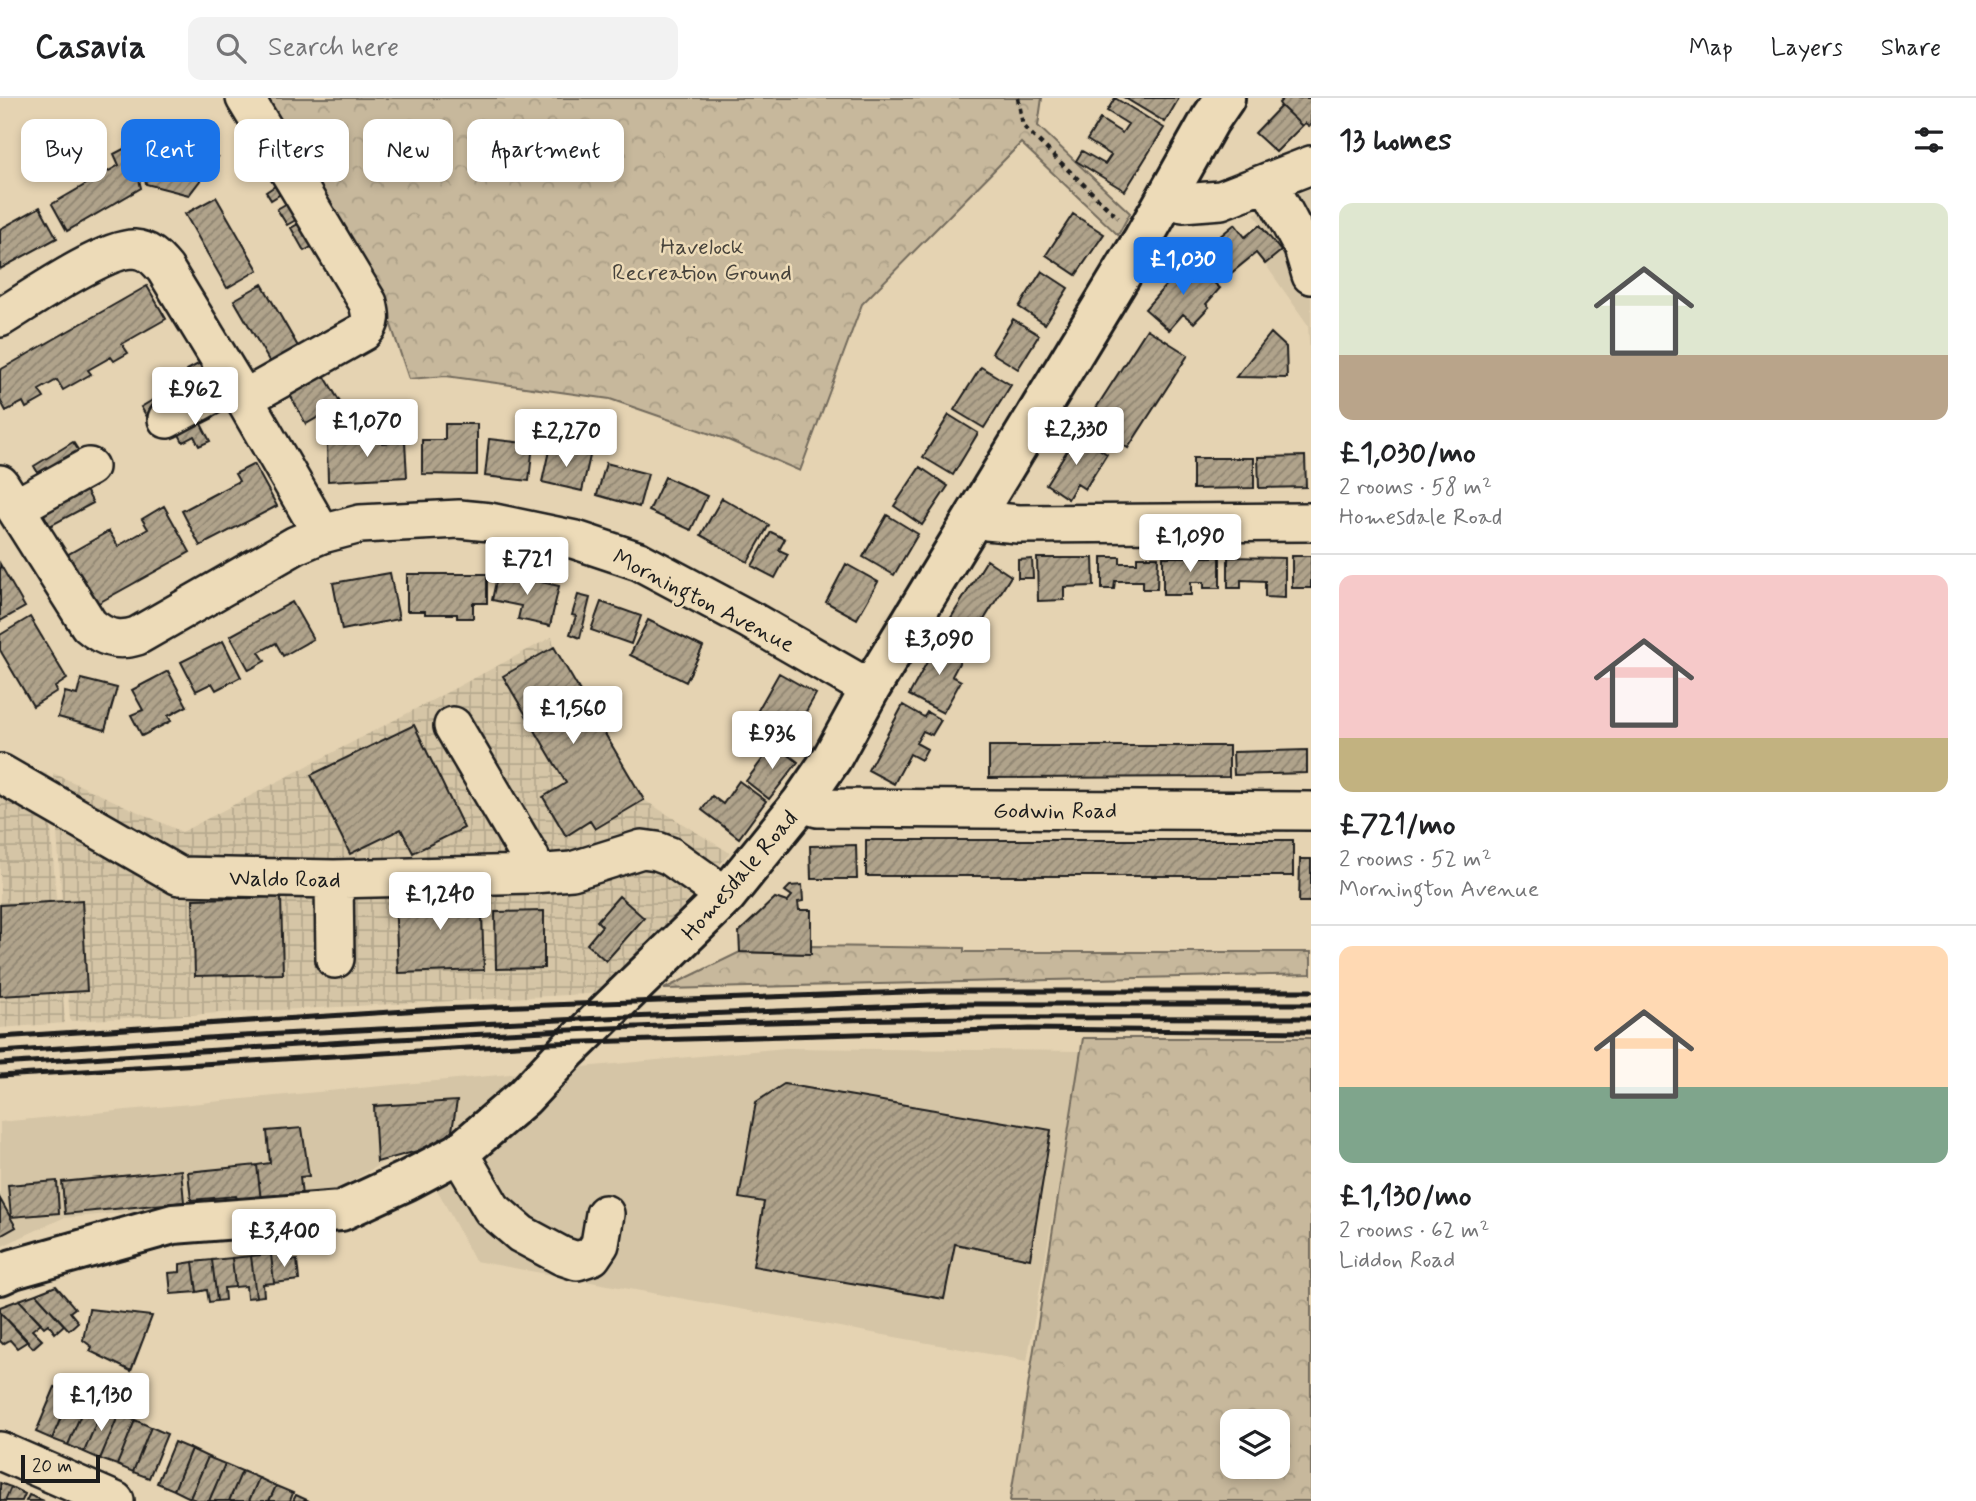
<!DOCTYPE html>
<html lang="en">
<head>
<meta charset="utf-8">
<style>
	:root { --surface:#fff; --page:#f2f2f2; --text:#202124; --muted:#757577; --line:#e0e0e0; --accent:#1a73e8 }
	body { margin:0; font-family:Mynerve,sans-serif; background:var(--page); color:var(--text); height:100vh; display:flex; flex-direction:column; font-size:26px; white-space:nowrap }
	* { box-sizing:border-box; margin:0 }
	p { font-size:23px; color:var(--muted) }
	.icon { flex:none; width:38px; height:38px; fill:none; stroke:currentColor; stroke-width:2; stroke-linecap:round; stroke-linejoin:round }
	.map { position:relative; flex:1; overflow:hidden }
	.details { display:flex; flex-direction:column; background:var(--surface); width:665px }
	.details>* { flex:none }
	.top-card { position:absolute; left:21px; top:21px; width:665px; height:63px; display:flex; gap:14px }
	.buttons { position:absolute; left:1220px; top:1311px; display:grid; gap:14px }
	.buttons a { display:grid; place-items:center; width:70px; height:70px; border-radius:14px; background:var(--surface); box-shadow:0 4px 10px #0003; font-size:35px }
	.scale { position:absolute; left:21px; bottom:18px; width:79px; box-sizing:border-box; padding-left:7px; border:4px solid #1c1c1c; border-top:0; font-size:19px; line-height:24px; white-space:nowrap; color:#1c1c1c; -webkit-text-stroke:5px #eddbb8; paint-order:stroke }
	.price { position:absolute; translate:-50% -60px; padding:0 16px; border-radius:7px; background:#fff; color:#222; font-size:23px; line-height:46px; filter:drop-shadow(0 2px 4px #0008) }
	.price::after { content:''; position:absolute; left:50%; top:42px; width:21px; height:16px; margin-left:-10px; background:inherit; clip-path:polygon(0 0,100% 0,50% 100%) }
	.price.on { background:var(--accent); color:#fff }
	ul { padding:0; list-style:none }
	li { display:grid; align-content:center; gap:14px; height:371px; padding:0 28px }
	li+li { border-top:2px solid var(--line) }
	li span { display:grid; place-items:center; height:217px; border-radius:14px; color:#555 }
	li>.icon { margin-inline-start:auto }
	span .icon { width:126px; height:126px; fill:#fffc; stroke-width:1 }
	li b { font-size:30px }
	h2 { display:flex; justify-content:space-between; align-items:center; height:84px; padding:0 28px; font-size:30px }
	.tag { padding:0 24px; border-radius:14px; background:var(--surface); box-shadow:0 4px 10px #0003; font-size:24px; line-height:63px }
	.tag.on { background:var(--accent); color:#fff }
	header { display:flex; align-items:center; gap:42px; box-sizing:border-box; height:98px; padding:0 35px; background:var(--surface); border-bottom:2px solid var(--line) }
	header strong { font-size:33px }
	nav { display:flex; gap:38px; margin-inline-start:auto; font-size:24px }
	.search { width:490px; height:63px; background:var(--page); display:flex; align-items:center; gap:18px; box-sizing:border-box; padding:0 24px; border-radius:14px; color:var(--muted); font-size:26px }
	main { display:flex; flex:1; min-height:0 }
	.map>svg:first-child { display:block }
	.built { fill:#d5c5a6 }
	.industrial { fill:url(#industrial-grid) }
	.forest { fill:url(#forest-crowns); stroke:#726a5c; stroke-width:2; fill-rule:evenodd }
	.building { fill:url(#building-hatch); stroke:#1c1c1c; stroke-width:2 }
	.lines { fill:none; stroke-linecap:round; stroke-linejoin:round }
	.minor-casing { stroke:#1c1c1c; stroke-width:42 }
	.major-casing { stroke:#1c1c1c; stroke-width:44 }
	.path { stroke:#1c1c1c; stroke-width:4.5; stroke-dasharray:5 5; stroke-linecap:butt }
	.minor { stroke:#eddbb8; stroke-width:37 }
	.major { stroke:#eddbb8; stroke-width:38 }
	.rail { stroke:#1c1c1c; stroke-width:5 }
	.labels { text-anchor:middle; stroke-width:5; stroke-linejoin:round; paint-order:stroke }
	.park-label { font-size:23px; fill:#47433c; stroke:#eddbb8 }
	.street-label { font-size:23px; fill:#1c1c1c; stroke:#eddbb8 }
</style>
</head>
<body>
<header>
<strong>Casavia</strong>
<div class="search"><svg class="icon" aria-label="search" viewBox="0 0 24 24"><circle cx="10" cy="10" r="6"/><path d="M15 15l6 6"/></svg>Search here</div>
<nav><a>Map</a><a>Layers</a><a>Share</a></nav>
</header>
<main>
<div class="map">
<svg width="1311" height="1403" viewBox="0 0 1311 1403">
	<defs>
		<pattern id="industrial-grid" width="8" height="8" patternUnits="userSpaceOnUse" patternTransform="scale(1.75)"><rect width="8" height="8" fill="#d5c5a6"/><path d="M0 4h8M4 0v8" fill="none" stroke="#b6a98e"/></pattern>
		<pattern id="forest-crowns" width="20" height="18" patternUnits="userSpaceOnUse" patternTransform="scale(1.75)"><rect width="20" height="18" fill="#c7b89c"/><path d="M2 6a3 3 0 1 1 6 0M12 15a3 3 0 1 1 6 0" fill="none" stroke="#aa9e86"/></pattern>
		<pattern id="building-hatch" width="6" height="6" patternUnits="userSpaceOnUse" patternTransform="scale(1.75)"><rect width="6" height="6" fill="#b0a38b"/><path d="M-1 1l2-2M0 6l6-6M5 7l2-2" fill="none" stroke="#8e8471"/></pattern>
	</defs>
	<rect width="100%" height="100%" fill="#e5d3b2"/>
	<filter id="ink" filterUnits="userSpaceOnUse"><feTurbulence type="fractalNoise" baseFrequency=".0143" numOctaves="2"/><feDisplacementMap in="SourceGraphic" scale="14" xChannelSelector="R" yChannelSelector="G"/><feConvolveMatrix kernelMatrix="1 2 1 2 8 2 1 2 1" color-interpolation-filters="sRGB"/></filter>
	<g filter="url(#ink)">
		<path class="built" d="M1311,90V277L1308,227L1263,163L1281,153L1254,116Z
			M785,950L1082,953L1027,1263L475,1163L413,1046L329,1097L63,1120L0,1149V1024Z"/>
		<path class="industrial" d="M552,539L554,549L644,702L730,755L606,895L70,923L53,675L182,734Z
			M0,665L47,675L65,925L0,930Z"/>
		<path class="forest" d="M252,0H1042L1038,28L1130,115L1118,137L1021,45L862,206L800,373L728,342L610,301L446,278L409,281L389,221Z
			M810,848L964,850V854H1311V876L664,891L740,854L810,856Z
			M1083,940H1311V1403H1010ZM1232,1323H1278V1368H1232Z"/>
		<path class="building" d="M1115,0L1164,30L1125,93L1076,63L1082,53L1105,66L1111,57L1087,42L1100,21L1122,35L1128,26L1107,13Z
			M1125,0H1179L1165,24Z
			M1284,0H1311V26L1309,28L1305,25L1302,28L1281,8L1279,5Z
			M1281,8L1302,28L1276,54L1255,35Z
			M139,42L218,59L189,97L146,86Z
			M131,47L141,90L67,133L52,106L119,67L114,56Z
			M281,84L287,92L271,102L266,94Z
			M216,99L258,172L227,190L185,116Z
			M298,99L308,115L287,127L277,111Z
			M40,109L57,140L0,171V131Z
			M1073,116L1104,136L1076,177L1046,157Z
			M309,120L322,143L304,153L291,130Z
			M1235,126L1245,139L1260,127L1281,153L1265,166L1256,155L1224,181L1202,153Z
			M1188,162L1220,190L1206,206L1209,209L1194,225L1183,216L1169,232L1145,211Z
			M1042,173L1068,190L1045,226L1019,209Z
			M262,186L300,252L272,268L234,202Z
			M147,188L166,221L122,246L128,255L114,263L111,259L88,272L91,276L63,292L57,282L39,292L44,300L26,310L23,304L6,313L0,302V272Z
			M1013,221L1039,237L1018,271L992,255Z
			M1147,231L1188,257L1128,350L1087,324Z
			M1271,235L1286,249L1287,280L1236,279Z
			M200,265L206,276L193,283L187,272Z
			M981,269L1011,287L984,330L954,312Z
			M321,272L341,306L306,326L287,291Z
			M190,285L197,297L181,307L173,294Z
			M168,288L178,306L149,322L141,309L156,300L154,296Z
			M206,309L213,320L201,326L210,343L199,348L194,338L183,344L174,327Z
			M949,317L978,335L953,377L923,359Z
			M445,326H477V377L422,376V342H445Z
			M381,333L382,345L405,344L407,379L328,383L327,346L359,345L358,334Z
			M1077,337L1107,356L1085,391L1077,386L1068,401L1046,386Z
			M489,341L533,346L529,383L485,378Z
			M73,344L86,364L43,384L34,368Z
			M550,348L590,358L582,393L542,384Z
			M1305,358L1306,389L1259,390L1258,359Z
			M1193,360H1254V390L1193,391Z
			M606,365L648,376L639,409L597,397Z
			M254,366L277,408L200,448L182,413L239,383L235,376Z
			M920,369L948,388L922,427L894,408Z
			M665,379L707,398L691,432L649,413Z
			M80,381L93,405L50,428L37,404Z
			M722,400L769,427L748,464L701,437Z
			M164,408L190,454L95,507L67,457L109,433L118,448L148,431L142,421Z
			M887,417L918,436L894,477L863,459Z
			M771,434L785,441L779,452L788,456L775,480L752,468Z
			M1292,458H1311V490H1292Z
			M1102,459H1120V465H1137V459H1158L1157,491H1143V483H1115L1114,491H1102Z
			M1163,459H1220V490H1204V484H1191V497H1163Z
			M1228,459L1285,460V500L1265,499V483L1241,482V490H1228Z
			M1037,460H1093L1094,488L1064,489V502L1038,503Z
			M1032,461L1033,480H1018V462Z
			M987,462L1011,478L977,533L985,538L974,555L942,534Z
			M0,466L25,509L0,523Z
			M846,466L878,484L857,521L826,504Z
			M498,474L559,488L550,528L518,521L521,508L492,502Z
			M390,475L399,521L342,532L333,485Z
			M407,476H487V505H473V520H457V516H425V513H407Z
			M578,497L590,500L580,540L570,536L576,518L572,517Z
			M292,504L313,541L283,558L276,545L259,554L265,563L249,572L230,538Z
			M601,504L641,518L631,546L591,532Z
			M30,519L67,581L55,589L57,593L33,608L0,552V537Z
			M648,522L703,549L686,584L630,557Z
			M940,540L965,554L952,578L961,583L943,615L909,597Z
			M223,543L241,579L216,592L212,585L196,593L181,564Z
			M554,549L644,702L595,731L590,723L566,738L543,699L566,685L503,578Z
			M168,573L187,608L168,618L171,623L142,638L131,617L143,612L132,592Z
			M779,575L816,596L790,642L753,621Z
			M81,581L117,590L105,632L58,619L65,594L77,597Z
			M903,607L924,619L927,614L941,622L932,637L923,633L916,645L927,651L921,662L910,656L894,686L868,672Z
			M414,627L464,730L413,755L401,731L350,756L311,677Z
			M774,646L798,664L769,701L746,683Z
			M989,648H1229V679L989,680Z
			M1307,652V675L1234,677L1233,654Z
			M739,683L766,703L739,740L702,712L712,698L723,706Z
			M866,742H1293V778H866Z
			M856,747L857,781H811L810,748Z
			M1300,761H1311V804H1299Z
			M802,787L803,803L798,804L799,812H811V856L740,854L739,834L775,800L787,804L792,798L785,793L790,788Z
			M481,792L484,872L398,875L395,796Z
			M619,798L644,820L606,863L587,846L602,828L597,823Z
			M281,799L283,876L195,878L193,801Z
			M82,802L87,893L0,898V807Z
			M544,813V870L496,871L495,814Z
			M784,986L1051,1032L1030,1161L955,1146L944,1201L753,1168L764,1104L739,1100L756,1004Z
			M457,1003L450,1044L377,1064L374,1008Z
			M302,1030L309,1078L300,1079L302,1098L261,1103L257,1067L270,1065L267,1033Z
			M257,1067L261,1103L239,1105L236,1098L191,1102L188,1074Z
			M181,1072L184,1104L65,1116L62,1084Z
			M57,1083L59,1115L11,1119L8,1087Z
			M0,1101L16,1129L0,1138Z
			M285,1155L286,1163L297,1162L299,1182L274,1185L271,1156Z
			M271,1156L274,1185L263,1186L264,1198L256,1199L251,1158Z
			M251,1158L256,1199L247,1200L246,1188L235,1189L232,1160Z
			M232,1160L235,1189L224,1190L225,1202L217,1203L212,1162Z
			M212,1162L217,1203L209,1204L207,1192L197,1194L193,1164Z
			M193,1164L197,1194L171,1196L169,1175L180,1174V1166Z
			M56,1188L75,1210L70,1214L78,1224L69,1232L36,1196Z
			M36,1196L64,1227L55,1235L48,1226L44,1229L19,1202Z
			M19,1202L41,1225L32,1232L42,1242L33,1250L0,1214V1209Z
			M89,1211L152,1218L131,1273L90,1253L92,1249L83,1242Z
			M0,1214L28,1243L17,1250L10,1242L3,1246L0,1243Z
			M55,1289L71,1295L52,1341L36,1334Z
			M71,1295L87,1302L68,1347L52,1341Z
			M87,1302L103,1309L84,1354L68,1347Z
			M103,1309L119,1316L100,1361L84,1354Z
			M119,1316L135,1322L117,1367L100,1361Z
			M135,1322L151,1329L133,1374L117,1367Z
			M151,1329L167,1336L149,1380L133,1374Z
			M174,1344L191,1351L174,1392L157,1385Z
			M191,1351L208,1359L190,1400L174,1392Z
			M208,1359L225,1366L209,1403H199L190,1400Z
			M225,1366L242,1373L229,1403H209Z
			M242,1373L259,1380L249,1403H229Z
			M259,1380L276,1388L269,1403H249Z
			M0,1385L11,1389L5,1403H0Z
			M276,1388L293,1395L290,1403H269Z
			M11,1389L25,1396L22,1403H5Z
			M29,1397L44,1403H26Z
			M296,1397L309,1403H293Z"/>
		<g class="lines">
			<g class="minor-casing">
				<path id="minor" d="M1268,84L1303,150L1311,177
					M1168,97L1182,105L1221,102L1311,67
					M0,220C28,203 104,150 134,151C148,152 156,160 165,171L244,301L322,436
					M244,301L363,234C373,225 371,217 368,205L245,0
					M167,321L234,285
					M0,386L89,527C104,540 118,544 137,538L296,447L322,436L360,426L459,421L490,424L576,442L639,463L750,522L870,591
					M15,410L89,369
					M976,415L987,423L1018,426L1311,424
					M453,628L530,759L533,776
					M0,675L179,778L334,781L533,776L572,773L642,751L657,753L670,758L726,798
					M801,705L818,710L1311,713
					M334,781L335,861
					M459,1055L492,1111L521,1136L562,1158L577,1163L592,1158L600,1146L605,1116
					M0,1353L115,1403"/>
			</g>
			<g class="major-casing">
				<path id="major" d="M0,1177L13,1171L173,1126L341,1113L406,1083L459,1055L524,999L567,953L726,798L801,705L832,660L870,591L1143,141L1210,22L1225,0"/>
			</g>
			<path class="path" d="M1018,0L1023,27L1028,33L1118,120"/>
			<use href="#minor" class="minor"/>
			<use href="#major" class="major"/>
			<path class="rail" d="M0,939L438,911L934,893H1311
				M0,954L223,939L579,921L955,906H1311
				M0,966C322,945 645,923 968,920C1082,919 1197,920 1311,920
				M0,978L551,945L1030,931L1311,934"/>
		</g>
	</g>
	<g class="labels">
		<g class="park-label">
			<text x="702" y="156">Havelock<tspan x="702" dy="26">Recreation Ground</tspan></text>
		</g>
		<g class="street-label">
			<text transform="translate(704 502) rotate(27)" y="8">Mornington Avenue</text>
			<text x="1055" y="720">Godwin Road</text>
			<text transform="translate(739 777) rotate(-49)" y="8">Homesdale Road</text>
			<text transform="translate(285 780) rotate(1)" y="8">Waldo Road</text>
		</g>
	</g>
</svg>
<div class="buttons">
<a><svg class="icon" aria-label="layers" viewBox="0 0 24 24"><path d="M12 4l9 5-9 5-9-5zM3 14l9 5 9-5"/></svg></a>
</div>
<div class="scale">20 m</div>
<b class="price on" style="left:1183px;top:199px">£1,030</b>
<b class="price" style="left:195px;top:329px">£962</b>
<b class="price" style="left:367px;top:361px">£1,070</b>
<b class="price" style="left:1076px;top:369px">£2,330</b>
<b class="price" style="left:566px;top:371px">£2,270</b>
<b class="price" style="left:1190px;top:476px">£1,090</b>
<b class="price" style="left:527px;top:499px">£721</b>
<b class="price" style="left:939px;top:579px">£3,090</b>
<b class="price" style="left:573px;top:648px">£1,560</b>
<b class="price" style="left:772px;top:673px">£936</b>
<b class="price" style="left:440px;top:834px">£1,240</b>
<b class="price" style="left:284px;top:1171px">£3,400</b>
<b class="price" style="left:101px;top:1335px">£1,130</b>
<div class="top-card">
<a class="tag">Buy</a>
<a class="tag on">Rent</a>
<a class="tag">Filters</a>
<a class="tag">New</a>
<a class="tag">Apartment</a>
</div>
</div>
<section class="details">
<h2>13 homes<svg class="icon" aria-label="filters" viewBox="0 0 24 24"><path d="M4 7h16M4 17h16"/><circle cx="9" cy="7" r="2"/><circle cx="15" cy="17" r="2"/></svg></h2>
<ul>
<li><span style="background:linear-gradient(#dfe7d0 70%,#b9a48a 0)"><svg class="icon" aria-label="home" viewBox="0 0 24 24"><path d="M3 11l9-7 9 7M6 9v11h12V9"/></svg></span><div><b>£1,030/mo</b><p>2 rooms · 58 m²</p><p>Homesdale Road</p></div></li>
<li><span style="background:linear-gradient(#f6c9c9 75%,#c2b280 0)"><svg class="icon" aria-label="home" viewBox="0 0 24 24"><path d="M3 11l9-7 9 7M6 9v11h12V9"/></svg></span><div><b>£721/mo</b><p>2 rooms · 52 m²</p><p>Mornington Avenue</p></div></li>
<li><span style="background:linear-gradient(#ffd9b3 65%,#7fa58c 0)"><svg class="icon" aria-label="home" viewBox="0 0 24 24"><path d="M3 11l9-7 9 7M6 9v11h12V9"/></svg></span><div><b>£1,130/mo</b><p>2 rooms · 62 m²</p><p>Liddon Road</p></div></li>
</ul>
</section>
</main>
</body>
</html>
